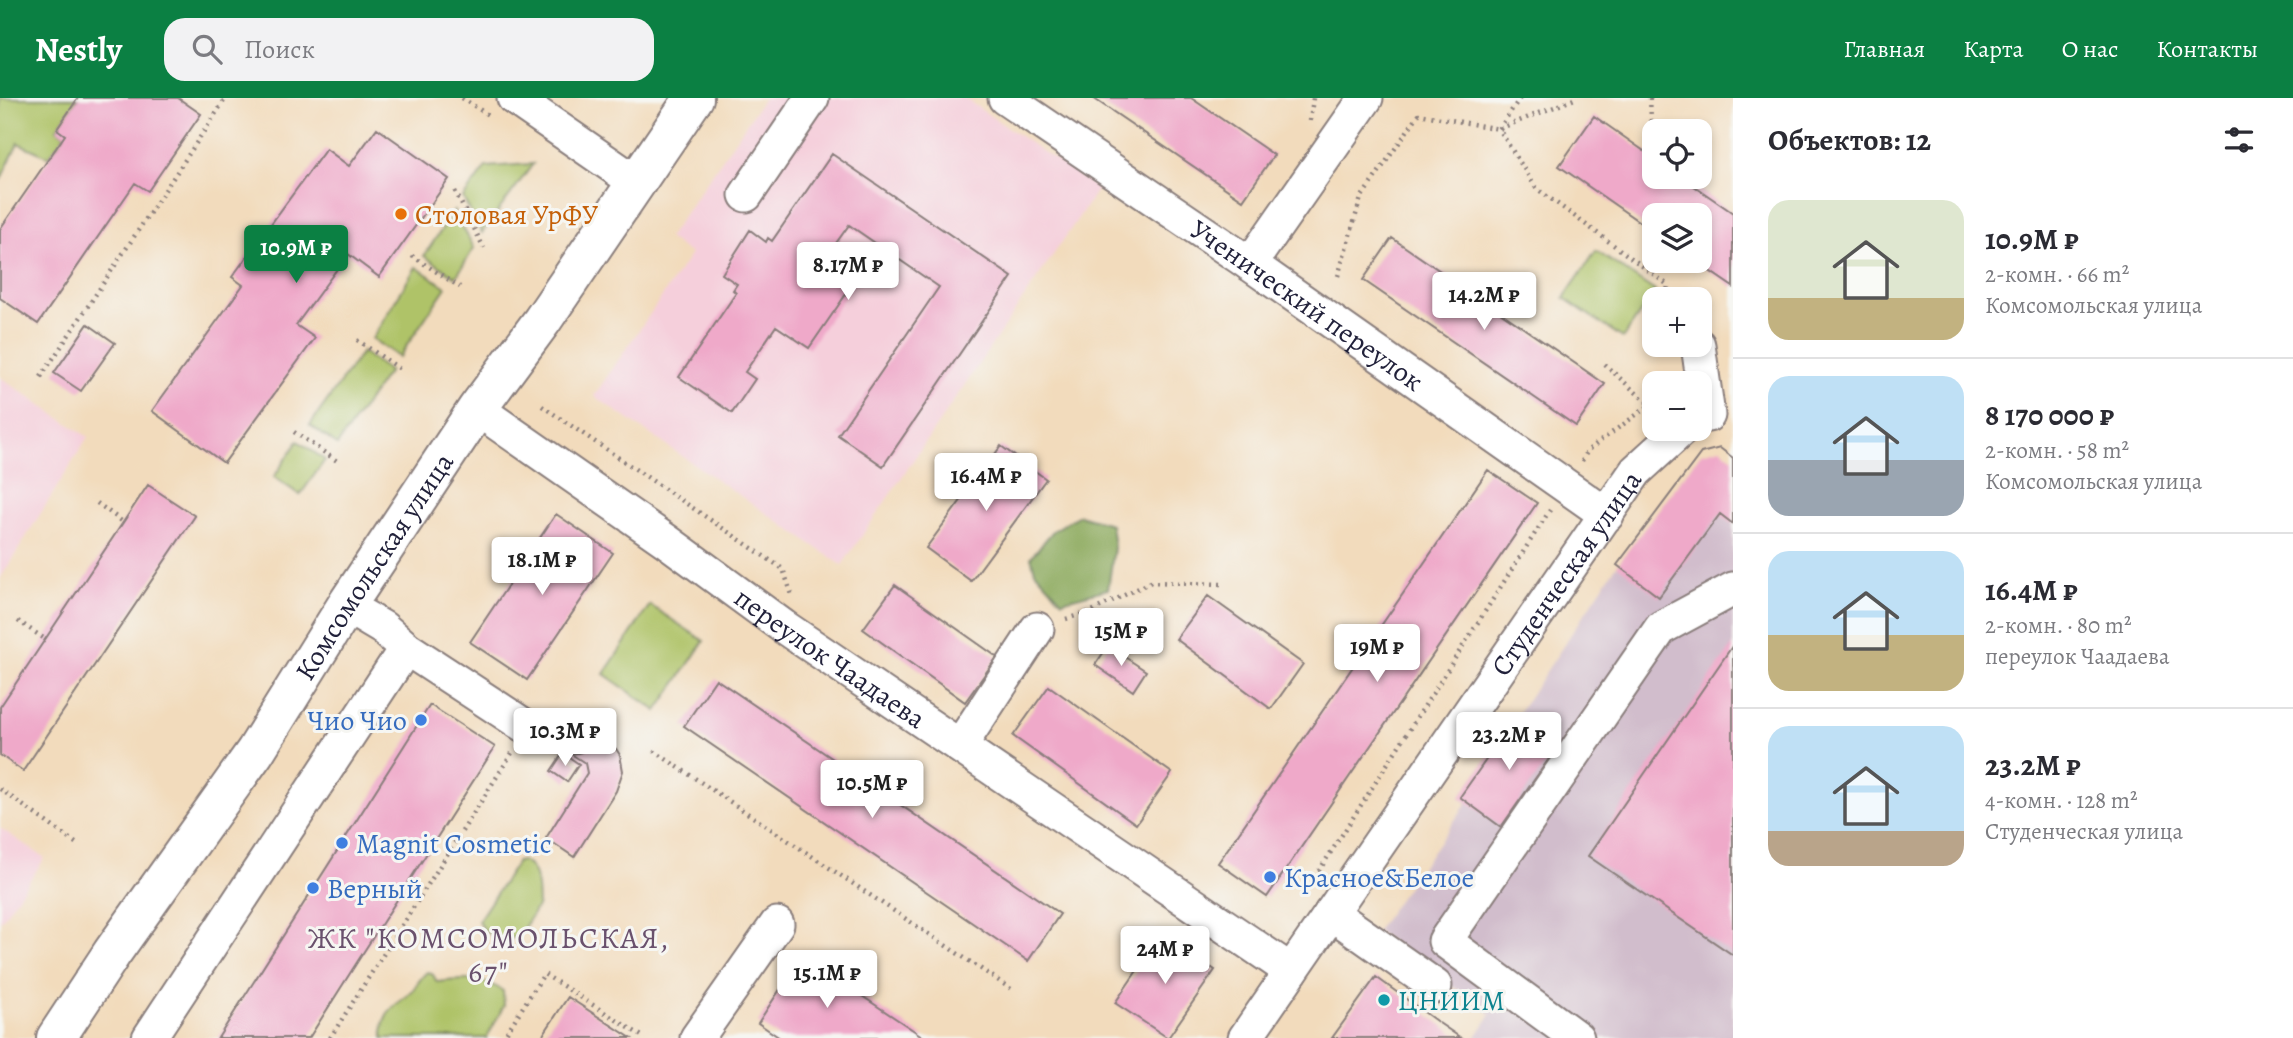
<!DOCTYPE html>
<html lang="ru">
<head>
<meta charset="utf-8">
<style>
	:root { --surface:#fff; --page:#f2f2f3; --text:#2b2b33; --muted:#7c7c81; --line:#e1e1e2; --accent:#0b8043 }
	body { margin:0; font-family:Alegreya,serif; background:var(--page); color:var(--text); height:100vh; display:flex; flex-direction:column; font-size:26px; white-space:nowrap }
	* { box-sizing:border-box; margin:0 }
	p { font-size:23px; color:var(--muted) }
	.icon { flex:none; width:38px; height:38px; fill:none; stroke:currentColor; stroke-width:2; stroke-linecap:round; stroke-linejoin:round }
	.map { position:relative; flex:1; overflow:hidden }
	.details { display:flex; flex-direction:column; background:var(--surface); width:560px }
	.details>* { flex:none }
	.tools { position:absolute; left:1642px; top:21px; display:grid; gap:14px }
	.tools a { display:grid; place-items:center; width:70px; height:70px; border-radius:14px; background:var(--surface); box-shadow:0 4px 10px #0003; font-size:35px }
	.price { position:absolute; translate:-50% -60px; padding:0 16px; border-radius:7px; background:#fff; color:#222; font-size:23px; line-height:46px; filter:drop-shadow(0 2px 4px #0008) }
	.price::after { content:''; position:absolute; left:50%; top:42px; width:21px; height:16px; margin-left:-10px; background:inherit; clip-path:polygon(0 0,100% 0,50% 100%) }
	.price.selected { background:var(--accent); color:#fff }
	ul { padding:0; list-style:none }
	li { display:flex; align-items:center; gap:21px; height:175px; padding:0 35px }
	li+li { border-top:2px solid var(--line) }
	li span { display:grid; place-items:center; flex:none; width:196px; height:140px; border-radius:21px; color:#555 }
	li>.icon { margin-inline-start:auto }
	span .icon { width:84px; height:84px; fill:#fffc; stroke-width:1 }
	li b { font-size:30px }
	h2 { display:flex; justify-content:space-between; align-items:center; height:84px; padding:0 35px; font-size:30px }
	header { display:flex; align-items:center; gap:42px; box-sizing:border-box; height:98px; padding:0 35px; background:var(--accent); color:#fff }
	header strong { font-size:33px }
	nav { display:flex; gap:38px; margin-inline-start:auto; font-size:24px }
	.search { width:490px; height:63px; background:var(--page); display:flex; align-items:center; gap:18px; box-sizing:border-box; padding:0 24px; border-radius:21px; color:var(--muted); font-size:26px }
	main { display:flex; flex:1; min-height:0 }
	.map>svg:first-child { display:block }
	.built { fill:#f5cfdb }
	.industrial { fill:#d1bdcc }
	.green { fill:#afc367; stroke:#687251; stroke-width:2 }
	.forest { fill:#8ba95c; stroke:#56664c; stroke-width:2 }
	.building { fill:#efa9c9 }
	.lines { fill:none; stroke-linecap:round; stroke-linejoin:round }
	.minor-casing { stroke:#8a7e7c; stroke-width:37 }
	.major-casing { stroke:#8a7e7c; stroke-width:42 }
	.path { stroke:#8a7e7c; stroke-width:4.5; stroke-dasharray:2 5; stroke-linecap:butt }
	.minor { stroke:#fff; stroke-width:33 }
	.major { stroke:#fff; stroke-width:38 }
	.food-dot { fill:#e8710a; stroke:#f6f6f2; stroke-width:2.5 }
	.shop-dot { fill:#3f7fe0; stroke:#f6f6f2; stroke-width:2.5 }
	.culture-dot { fill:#0f9aa8; stroke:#f6f6f2; stroke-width:2.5 }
	.labels { text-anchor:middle; stroke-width:6; stroke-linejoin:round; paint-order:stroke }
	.food-label { font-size:28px; fill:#c56008; stroke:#f6f6f2; text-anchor:start }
	.street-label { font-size:28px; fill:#22223b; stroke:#f6f6f2 }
	.shop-label { font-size:28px; fill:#366cbe; stroke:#f6f6f2; text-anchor:start }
	.culture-label { font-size:28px; fill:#0d838f; stroke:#f6f6f2; text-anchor:start }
	.neighbourhood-label { font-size:30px; letter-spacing:2px; fill:#6a516d; stroke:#f6f6f2 }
</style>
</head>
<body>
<header>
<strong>Nestly</strong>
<div class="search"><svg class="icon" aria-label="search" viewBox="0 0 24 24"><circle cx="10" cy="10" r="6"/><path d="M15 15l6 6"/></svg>Поиск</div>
<nav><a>Главная</a><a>Карта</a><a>О нас</a><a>Контакты</a></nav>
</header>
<main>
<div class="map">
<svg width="1733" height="940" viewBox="0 0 1733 940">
	<rect width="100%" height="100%" fill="#f6f6f2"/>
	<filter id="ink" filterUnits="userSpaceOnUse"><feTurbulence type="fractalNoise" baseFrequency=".0143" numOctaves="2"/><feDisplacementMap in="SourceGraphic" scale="14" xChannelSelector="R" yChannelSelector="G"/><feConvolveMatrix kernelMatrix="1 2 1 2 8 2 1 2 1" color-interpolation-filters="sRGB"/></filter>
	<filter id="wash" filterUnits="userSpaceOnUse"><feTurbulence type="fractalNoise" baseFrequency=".00686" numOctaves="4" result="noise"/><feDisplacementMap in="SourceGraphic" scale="28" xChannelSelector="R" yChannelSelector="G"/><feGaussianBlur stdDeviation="1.57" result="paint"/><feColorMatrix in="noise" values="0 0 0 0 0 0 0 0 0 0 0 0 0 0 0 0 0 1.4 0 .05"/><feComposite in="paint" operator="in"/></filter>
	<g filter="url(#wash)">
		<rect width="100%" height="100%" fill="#f2dbbc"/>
		<path class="built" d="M764,0H964L1098,91L842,467L594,298L691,156L668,140Z
			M0,279L88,339L0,481Z
			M0,730L45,760L0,824Z"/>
		<path class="industrial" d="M1720,416L1733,426V940H1475L1491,916L1376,833L1467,705L1460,699L1516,619L1617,467L1659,498Z"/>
		<path class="green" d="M0,0H78L57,31L65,37L49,59L18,45L0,83Z
			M533,66L482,135L463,100L486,69Z
			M454,113L474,150L456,179L424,158Z
			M1596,153L1655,193L1623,240L1564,200Z
			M416,169L446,189L399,259L372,241Z
			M362,254L389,273L337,347L310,327Z
			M298,343L325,362L300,397L274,379Z
			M650,507L704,543L657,613L604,576Z
			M522,763C539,770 537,791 538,807C532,816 527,828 519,835C505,850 486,837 478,823L517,764Z
			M427,874L432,875L437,884C460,881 483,879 503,893L504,907L487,940H383C381,912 395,909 412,893C417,887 420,880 427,874Z"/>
		<path class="forest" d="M1079,417L1111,426L1114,450L1108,491L1062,503L1035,473L1031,459L1053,433Z"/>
		<g id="blocks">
			<path class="building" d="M78,0H178L201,16L148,93L135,85L38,226L0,200V131L65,37L57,31Z
				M1093,0H1191L1274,57L1243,102Z
				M1594,18L1654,60V79H1681L1733,115V189L1695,163H1699V117H1654V134L1559,68Z
				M377,30L449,81L379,179L348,156L296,227L315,240L224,365L152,313L243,187L232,179L326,51L349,68Z
				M832,56L1012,179L883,368L838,337L939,189L849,127L822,165L853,186L809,250L776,228L745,274L755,281L732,315L679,279L736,195L733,192L737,186L722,176L750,132L766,144L768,140L772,143Z
				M1392,140L1605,286L1576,328L1363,182Z
				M88,226L115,245L81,293L54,275Z
				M1001,348L1046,381L971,483L926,450Z
				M1720,350L1733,360V426L1720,416L1659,499L1617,467L1701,355Z
				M1488,372L1537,405L1267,799L1218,765Z
				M148,387L195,418L23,673L0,657V609Z
				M556,416L613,455L527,582L470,544Z
				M895,487L997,559L965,604L863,531Z
				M1208,498L1303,566L1271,611L1176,541Z
				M1733,547V857L1588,758Z
				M1108,548L1146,573L1133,593L1095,567Z
				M716,581L1060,816L1028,863L684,628Z
				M1049,588L1172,675L1136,726L1013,638Z
				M430,607L495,649L361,858L309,940H218Z
				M1516,619L1558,648L1501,729L1460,699Z
				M583,625L613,646L620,657L623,673L616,693L574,759L546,740L587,675L585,665L565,652Z
				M563,655L579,666L567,684L551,673Z
				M1162,836L1215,872L1168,940L1115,905Z
				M802,858L925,940H780L758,925Z
				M1376,879L1439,925L1461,940H1332Z
				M568,899L631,940H541Z"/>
		</g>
	</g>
	<g filter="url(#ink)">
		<use href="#blocks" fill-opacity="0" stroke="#8a7e7c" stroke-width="2"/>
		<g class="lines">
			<g class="minor-casing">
				<g id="minor">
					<path d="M514,0L637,85"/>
					<path id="s1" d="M1005,0L1250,166L1607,417"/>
					<path d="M746,97L812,0"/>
					<path d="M1250,166L1366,0"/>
					<path d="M1698,247L1708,317"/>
					<path id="s2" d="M477,311L668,444L784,529L1291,873"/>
					<path d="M346,508L383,530L406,550L528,630L574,638"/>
					<path d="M960,648L1037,531"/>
					<path d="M1331,815L1435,888"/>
					<path d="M149,940L406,550"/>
					<path d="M697,940L777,826"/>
					<path id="s3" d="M1245,940L1636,373L1682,331"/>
					<path d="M1577,940L1445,843L1661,530L1733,491"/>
				</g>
			</g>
			<g class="major-casing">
				<g id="major">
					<path id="s4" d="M56,940L112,855L255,654L346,508L477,311L542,223L694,0"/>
				</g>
			</g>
			<path class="path" d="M462,0L488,17
				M1520,0L1499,31L1536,90L1668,187L1666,201
				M1650,0L1652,42
				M1310,23L1313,0
				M455,93L484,150
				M412,158L460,189
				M1338,178L1361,100L1419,16L1499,31L1577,0
				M357,242L403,273
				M1604,266L1649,306
				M41,279L226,0
				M542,308L783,471L792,497
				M294,334L340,365
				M1582,363L1588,352L1654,304
				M97,405L123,424
				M1066,521L1092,513L1151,484L1221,486
				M18,523L45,541
				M654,653L1014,893
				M0,691L77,746
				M1315,779L1550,412
				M330,940L512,655
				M503,940L544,876L645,940"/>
			<use href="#minor" class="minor"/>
			<use href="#major" class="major"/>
		</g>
	</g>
	<circle class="food-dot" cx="401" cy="116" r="7"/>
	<g class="shop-dot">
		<circle cx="421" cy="622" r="7"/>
		<circle cx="342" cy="745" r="7"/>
		<circle cx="1270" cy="779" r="7"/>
		<circle cx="313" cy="790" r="7"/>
	</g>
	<circle class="culture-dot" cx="1384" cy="902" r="7"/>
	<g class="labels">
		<g class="food-label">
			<text x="415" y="126">Столовая УрФУ</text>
		</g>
		<g class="street-label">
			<text dy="10" stroke="none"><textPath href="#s1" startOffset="366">Ученический переулок</textPath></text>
			<text dy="10" stroke="none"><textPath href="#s4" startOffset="569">Комсомольская улица</textPath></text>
			<text dy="10" stroke="none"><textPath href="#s3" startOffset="565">Студенческая улица</textPath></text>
			<text dy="10" stroke="none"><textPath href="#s2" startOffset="432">переулок Чаадаева</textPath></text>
		</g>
		<g class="shop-label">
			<text x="407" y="632" text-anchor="end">Чио Чио</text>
			<text x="356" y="755">Magnit Cosmetic</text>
			<text x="1284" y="789">Красное&amp;Белое</text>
			<text x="327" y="800">Верный</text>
		</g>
		<g class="culture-label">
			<text x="1398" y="912">ЦНИИМ</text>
		</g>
		<g class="neighbourhood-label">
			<text x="489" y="850">ЖК "КОМСОМОЛЬСКАЯ,<tspan x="489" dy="34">67"</tspan></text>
		</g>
	</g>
</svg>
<div class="tools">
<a><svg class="icon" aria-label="locate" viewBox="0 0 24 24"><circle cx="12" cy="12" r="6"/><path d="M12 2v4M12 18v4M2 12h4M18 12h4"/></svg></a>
<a><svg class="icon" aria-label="layers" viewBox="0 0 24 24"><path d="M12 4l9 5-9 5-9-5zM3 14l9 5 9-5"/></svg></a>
<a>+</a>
<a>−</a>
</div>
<b class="price selected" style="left:296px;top:187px">10.9M ₽</b>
<b class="price" style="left:848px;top:204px">8.17M ₽</b>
<b class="price" style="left:1484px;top:234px">14.2M ₽</b>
<b class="price" style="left:986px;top:415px">16.4M ₽</b>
<b class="price" style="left:542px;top:499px">18.1M ₽</b>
<b class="price" style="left:1121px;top:570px">15M ₽</b>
<b class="price" style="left:1377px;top:586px">19M ₽</b>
<b class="price" style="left:565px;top:670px">10.3M ₽</b>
<b class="price" style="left:1509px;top:674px">23.2M ₽</b>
<b class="price" style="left:872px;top:722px">10.5M ₽</b>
<b class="price" style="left:1165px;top:888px">24M ₽</b>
<b class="price" style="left:827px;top:912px">15.1M ₽</b>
</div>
<section class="details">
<h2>Объектов: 12<svg class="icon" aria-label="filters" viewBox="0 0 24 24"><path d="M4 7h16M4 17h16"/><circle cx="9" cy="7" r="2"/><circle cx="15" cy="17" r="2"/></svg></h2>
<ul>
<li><span style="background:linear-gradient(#dfe7d0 70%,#c2b280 0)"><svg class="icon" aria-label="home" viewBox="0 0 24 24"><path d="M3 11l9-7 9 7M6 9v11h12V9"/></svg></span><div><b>10.9M ₽</b><p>2-комн. · 66 m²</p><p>Комсомольская улица</p></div></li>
<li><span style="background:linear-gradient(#bfe0f5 60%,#9aa5b1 0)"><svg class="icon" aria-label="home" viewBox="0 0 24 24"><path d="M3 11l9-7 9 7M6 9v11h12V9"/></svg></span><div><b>8 170 000 ₽</b><p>2-комн. · 58 m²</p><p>Комсомольская улица</p></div></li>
<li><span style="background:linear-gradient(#bfe0f5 60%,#c2b280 0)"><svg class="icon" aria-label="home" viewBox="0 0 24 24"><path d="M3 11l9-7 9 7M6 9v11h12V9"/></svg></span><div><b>16.4M ₽</b><p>2-комн. · 80 m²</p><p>переулок Чаадаева</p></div></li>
<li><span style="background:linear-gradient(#bfe0f5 75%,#b9a48a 0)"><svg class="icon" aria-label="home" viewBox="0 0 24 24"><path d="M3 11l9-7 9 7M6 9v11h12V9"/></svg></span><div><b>23.2M ₽</b><p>4-комн. · 128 m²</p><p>Студенческая улица</p></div></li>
</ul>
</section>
</main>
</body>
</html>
